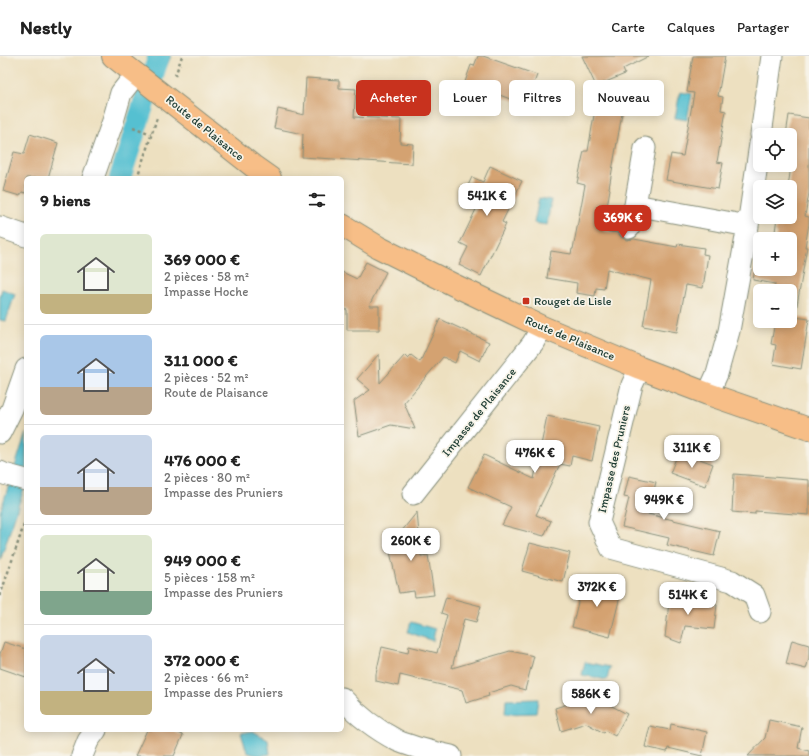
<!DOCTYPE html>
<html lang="fr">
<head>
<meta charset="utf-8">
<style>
	:root { --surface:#fff; --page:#f6f6f6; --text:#222; --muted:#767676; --line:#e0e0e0; --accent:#c8321e }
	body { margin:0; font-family:Itim,sans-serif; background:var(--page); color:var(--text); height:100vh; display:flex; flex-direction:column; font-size:15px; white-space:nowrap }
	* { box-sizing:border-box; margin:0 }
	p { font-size:13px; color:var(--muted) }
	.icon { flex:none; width:22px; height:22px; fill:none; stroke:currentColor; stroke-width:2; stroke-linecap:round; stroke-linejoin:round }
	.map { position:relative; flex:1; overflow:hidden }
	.details { position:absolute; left:24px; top:120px; width:320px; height:556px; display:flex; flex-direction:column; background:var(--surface); border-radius:6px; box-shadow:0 2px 10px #0003 }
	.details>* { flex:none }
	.hud { position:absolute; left:356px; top:24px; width:380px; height:36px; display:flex; gap:8px }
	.fabs { position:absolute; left:753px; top:72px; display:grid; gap:8px }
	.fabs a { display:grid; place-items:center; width:44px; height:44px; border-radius:6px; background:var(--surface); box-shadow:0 2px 10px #0003; font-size:20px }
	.price { position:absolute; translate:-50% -34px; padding:0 9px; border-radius:8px; background:#fff; color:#222; font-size:13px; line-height:26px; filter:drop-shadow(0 1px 2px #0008) }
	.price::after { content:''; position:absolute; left:50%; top:24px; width:12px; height:9px; margin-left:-6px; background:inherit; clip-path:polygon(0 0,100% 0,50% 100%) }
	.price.on { background:var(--accent); color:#fff }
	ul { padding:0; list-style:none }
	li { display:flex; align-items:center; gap:12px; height:100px; padding:0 16px }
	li+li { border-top:1px solid var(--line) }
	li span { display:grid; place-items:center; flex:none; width:112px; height:80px; border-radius:6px; color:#555 }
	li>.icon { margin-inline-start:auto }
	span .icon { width:48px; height:48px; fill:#fffc; stroke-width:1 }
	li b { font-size:17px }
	h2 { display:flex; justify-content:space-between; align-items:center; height:48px; padding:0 16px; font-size:17px }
	.pill { padding:0 14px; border-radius:6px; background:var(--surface); box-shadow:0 2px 10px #0003; font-size:14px; line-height:36px }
	.pill.on { background:var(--accent); color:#fff }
	header { display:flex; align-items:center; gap:24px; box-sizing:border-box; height:56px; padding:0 20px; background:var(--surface); border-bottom:1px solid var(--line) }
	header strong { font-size:19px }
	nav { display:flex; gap:22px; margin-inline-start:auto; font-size:14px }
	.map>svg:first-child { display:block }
	.water { fill:#55c0d1; stroke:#3a7e82 }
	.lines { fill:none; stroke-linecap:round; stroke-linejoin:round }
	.canal { stroke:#55c0d1; stroke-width:22 }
	.building { fill:#d4a271 }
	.minor-casing { stroke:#868e7a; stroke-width:23 }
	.major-casing { stroke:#868e7a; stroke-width:24 }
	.path { stroke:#868e7a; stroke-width:2.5; stroke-dasharray:3 3; stroke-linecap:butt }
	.minor { stroke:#fff; stroke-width:21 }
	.major { stroke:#f7be87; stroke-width:22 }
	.poi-dot { fill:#c8321e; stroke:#f7f3e8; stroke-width:1.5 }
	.labels { text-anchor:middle; stroke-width:3.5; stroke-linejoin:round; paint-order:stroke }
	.street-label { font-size:12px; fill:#1f3d34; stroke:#f7f3e8 }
	.poi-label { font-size:12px; fill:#1f3d34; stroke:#f7f3e8; text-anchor:start }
</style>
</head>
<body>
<header>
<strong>Nestly</strong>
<nav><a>Carte</a><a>Calques</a><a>Partager</a></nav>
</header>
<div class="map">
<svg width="809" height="700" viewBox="0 0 809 700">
	<rect width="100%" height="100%" fill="#f7f3e8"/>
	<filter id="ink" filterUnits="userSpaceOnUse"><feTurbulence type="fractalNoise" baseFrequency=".025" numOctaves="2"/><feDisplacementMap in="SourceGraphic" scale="8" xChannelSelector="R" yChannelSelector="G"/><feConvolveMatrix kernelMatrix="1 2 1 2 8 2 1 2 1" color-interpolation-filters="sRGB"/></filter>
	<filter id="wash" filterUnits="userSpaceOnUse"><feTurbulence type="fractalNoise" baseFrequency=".012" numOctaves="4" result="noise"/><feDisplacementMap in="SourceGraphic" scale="16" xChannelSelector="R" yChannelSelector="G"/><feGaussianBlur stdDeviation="0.9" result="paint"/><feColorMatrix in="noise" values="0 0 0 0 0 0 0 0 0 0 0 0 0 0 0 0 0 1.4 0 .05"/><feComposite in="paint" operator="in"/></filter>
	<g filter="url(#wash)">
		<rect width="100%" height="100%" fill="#ede0c0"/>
		<path class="water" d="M148,0H171L161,23L145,10Z
			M680,36L692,38L687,64L675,62Z
			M140,50L147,53L145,59L146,64L128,122H111L129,67L135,65Z
			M539,142L551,144L547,169L534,167Z
			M2,233L15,238L6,265L0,264V240Z
			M26,377V427L0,505V456Z
			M411,566L435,573L433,585L408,576Z
			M585,606L610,611L607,624L582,619Z
			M538,643L536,657L505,658L506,644Z
			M253,675L268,684L270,698C261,700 255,700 247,696L241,677Z"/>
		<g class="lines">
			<path class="canal" d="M120,122L159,0"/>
		</g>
		<g id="blocks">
			<path class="building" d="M478,0H483L537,19L526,49L465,26L471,9L474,10Z
				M582,0H649L623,13L625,18L596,30Z
				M693,0H725L718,40L723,41L721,54L726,55L717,106L723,107L718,133L666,124L671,98L683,100L694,37L687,36Z
				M306,22L339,24V32L356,33L354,61L401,63L400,87L413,88L412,108L302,101L303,78L274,72L278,53L304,59Z
				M596,47L623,52L609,132L610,133L603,175L618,177L621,181L626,184L634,183L677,191L678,188L704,192L703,198L708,199L703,232L686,229L677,276L643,270L651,224L607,213L604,233L596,232L595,240L576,237L577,227L547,222L551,195L571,198L572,193H573L585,129L577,127L584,95H588Z
				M789,59L809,62V137L805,160L809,161V168L805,191H807L795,261L809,263L801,313L773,308L776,289L771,288L775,265H790V235H774L775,228L753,224L756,206H760V213H790V183H775L777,177L775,176L777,161H790V131H788L790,117V79H786Z
				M30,78L58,87L48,122H26V137L22,136L20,140L3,135L14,96L24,98Z
				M490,110L522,125L502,166L506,168L481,220L459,209L468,191L460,187L480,145L464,138L472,121L483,126Z
				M366,206L386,216L369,250H379V274H347V254L342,251V216L357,223Z
				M440,263L489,286L480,305L460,295L455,307L443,301L404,347L415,373L391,369L359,380L354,345L370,334L357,323L379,298L380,327L405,299L408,302L411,299L420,306Z
				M547,360L599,371L592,405L572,400L570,410L560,408L536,459L551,465L544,480L502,469L511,451L468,431L484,399L534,423Z
				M679,395L713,408L705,430L670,417Z
				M734,418L809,424V459L755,455V458L732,456Z
				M629,420L656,426L648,458L720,475L714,500L667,489L669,482L622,471L629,442L624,441Z
				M417,456L421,500L428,499L434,539L415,541L414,535L399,537L389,491Z
				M530,487L570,497L563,526L522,515Z
				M584,522L622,532L610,581L572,571Z
				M670,537L687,539L686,545L717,549L714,573L685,570L681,587L665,581Z
				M446,541L481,550L476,566L464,563L452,612L510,595L534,600L525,634L511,630L488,637L489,640L466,647L462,634L400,619L398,630L376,625V618L382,591L408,597L409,590L437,597L447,559L441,557Z
				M792,584L809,589V602L806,613L786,608Z
				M4,586L26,593V621L0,612V598Z
				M593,640L627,658L615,680L606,675L604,677L586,667L561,675L555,652Z
				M769,664L802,671L798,692L809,695V700H748L765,682Z
				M671,668L707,676L702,700L668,692L667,696L645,691L650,670L670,674Z
				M147,674H172L183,679L174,700H135Z"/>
		</g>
	</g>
	<g filter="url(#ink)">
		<use href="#blocks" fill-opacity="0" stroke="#868e7a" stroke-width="1"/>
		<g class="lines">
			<g class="minor-casing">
				<path id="minor" d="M761,79L772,0
					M645,92L635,149L748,170
					M93,122L113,65L121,37L136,18
					M0,171L26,180
					M629,172L635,149
					M640,312L632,329L599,466L611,492L732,525L754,539L760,556
					M708,338L717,318L729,275L748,170L760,88
					M0,377L12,353L26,313
					M0,416L4,418L26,424
					M413,438L533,287L542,271
					M342,642C357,659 377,674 398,685C414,692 434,696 451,700
					M82,700L88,685L96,674"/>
			</g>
			<g class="major-casing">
				<path id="major" d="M113,0L253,110L270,122
					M342,169L378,191L454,229L542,271L640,312L708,338L809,373"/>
			</g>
			<path class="path" d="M175,20L182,0
				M133,71L151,78
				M137,122L157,62
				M0,540L26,463"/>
			<use href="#minor" class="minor"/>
			<use href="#major" class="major"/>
		</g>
	</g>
	<rect class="poi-dot" x="522" y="241" width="8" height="8" rx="2"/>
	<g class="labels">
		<g class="street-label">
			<text transform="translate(205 72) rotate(39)" y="4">Route de Plaisance</text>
			<text transform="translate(570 282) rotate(23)" y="4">Route de Plaisance</text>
			<text transform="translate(479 356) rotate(-51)" y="4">Impasse de Plaisance</text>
			<text transform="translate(614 403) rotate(-77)" y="4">Impasse des Pruniers</text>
		</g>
		<g class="poi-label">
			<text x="534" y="249">Rouget de Lisle</text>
		</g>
	</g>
</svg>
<div class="fabs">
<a><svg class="icon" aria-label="locate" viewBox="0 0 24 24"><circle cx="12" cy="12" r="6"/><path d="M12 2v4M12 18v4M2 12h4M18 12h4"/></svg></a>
<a><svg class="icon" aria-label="layers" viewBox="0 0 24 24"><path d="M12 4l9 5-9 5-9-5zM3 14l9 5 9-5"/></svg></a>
<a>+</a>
<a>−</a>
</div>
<b class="price" style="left:487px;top:161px">541K €</b>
<b class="price on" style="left:623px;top:183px">369K €</b>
<b class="price" style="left:692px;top:413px">311K €</b>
<b class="price" style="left:535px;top:418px">476K €</b>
<b class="price" style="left:664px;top:465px">949K €</b>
<b class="price" style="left:411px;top:506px">260K €</b>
<b class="price" style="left:597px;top:552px">372K €</b>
<b class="price" style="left:688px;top:560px">514K €</b>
<b class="price" style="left:591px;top:659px">586K €</b>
<div class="hud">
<a class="pill on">Acheter</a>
<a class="pill">Louer</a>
<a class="pill">Filtres</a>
<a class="pill">Nouveau</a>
</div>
<section class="details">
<h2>9 biens<svg class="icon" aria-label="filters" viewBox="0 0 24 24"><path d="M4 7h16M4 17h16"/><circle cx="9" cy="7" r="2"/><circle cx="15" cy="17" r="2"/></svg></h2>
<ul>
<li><span style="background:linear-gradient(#dfe7d0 75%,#c2b280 0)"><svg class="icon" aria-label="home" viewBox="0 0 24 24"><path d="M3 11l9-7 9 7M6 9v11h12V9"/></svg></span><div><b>369 000 €</b><p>2 pièces · 58 m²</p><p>Impasse Hoche</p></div></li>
<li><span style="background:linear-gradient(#a9c7e8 65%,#b9a48a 0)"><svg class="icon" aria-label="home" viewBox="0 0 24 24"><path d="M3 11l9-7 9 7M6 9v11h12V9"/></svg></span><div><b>311 000 €</b><p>2 pièces · 52 m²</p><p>Route de Plaisance</p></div></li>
<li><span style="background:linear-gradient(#c9d6e8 65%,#b9a48a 0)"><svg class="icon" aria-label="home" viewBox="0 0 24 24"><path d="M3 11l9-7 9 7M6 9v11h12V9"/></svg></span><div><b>476 000 €</b><p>2 pièces · 80 m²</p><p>Impasse des Pruniers</p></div></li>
<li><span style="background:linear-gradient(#dfe7d0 70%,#7fa58c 0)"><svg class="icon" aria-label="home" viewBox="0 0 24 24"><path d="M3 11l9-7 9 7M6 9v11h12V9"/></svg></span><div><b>949 000 €</b><p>5 pièces · 158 m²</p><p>Impasse des Pruniers</p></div></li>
<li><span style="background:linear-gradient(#c9d6e8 70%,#c2b280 0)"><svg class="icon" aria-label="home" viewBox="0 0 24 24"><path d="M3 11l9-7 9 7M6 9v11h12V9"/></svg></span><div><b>372 000 €</b><p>2 pièces · 66 m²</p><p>Impasse des Pruniers</p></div></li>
</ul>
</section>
</div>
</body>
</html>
